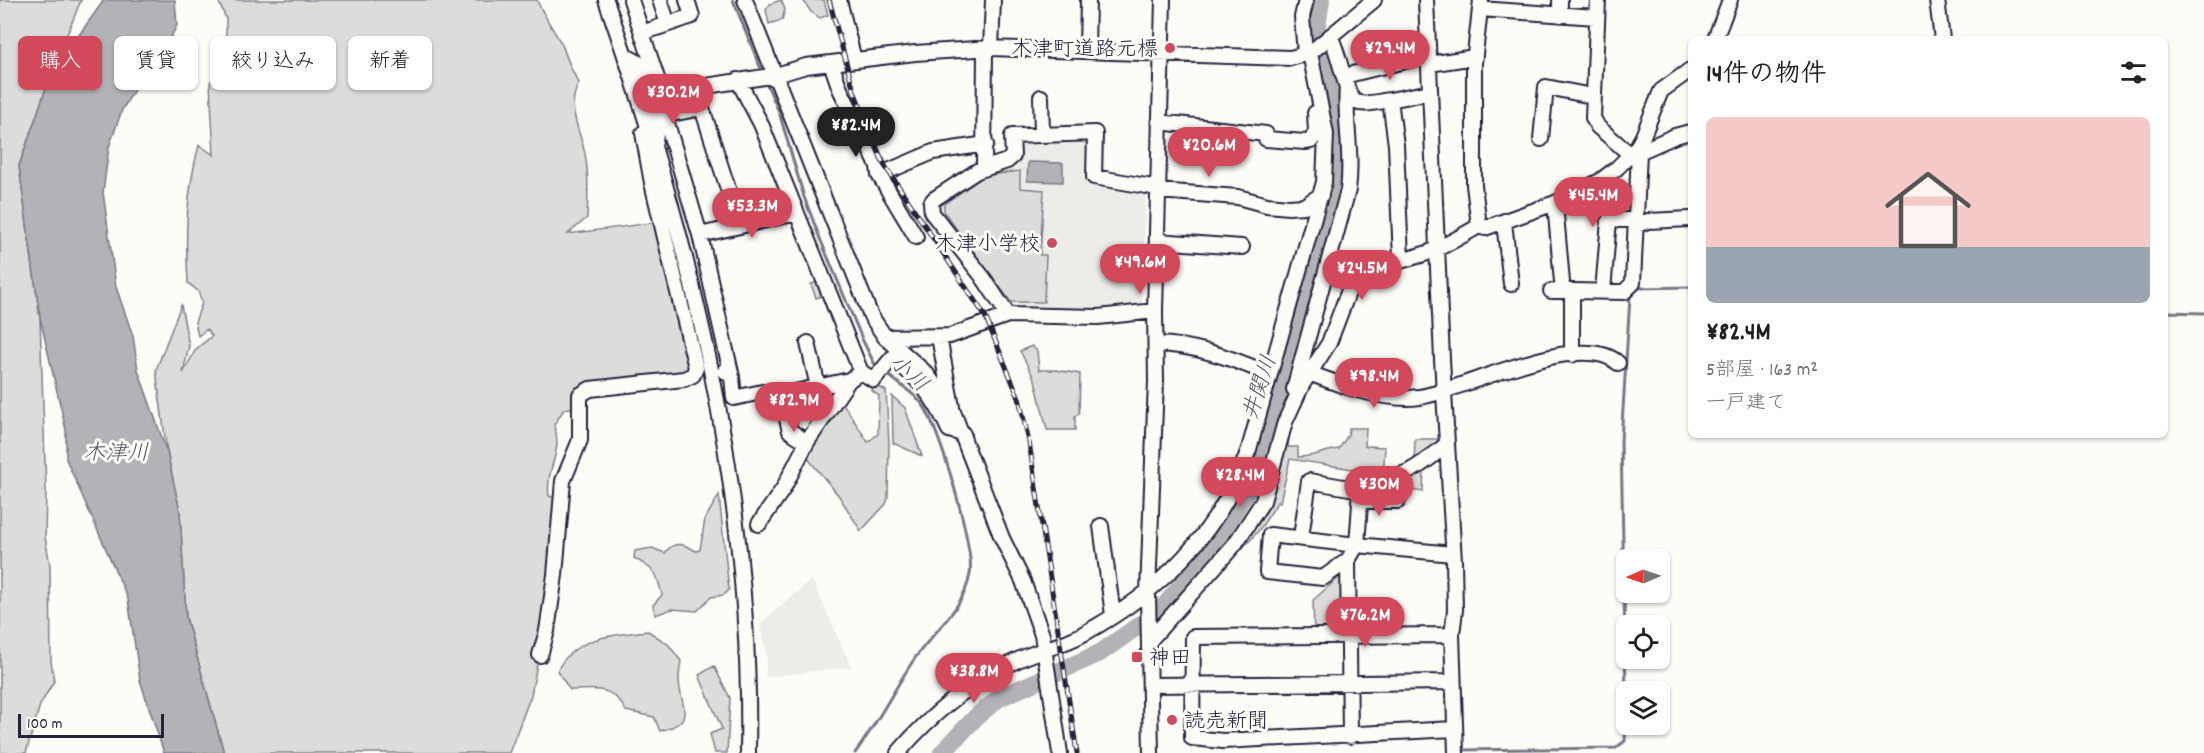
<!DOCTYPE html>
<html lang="ja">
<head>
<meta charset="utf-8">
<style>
	:root { --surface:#fff; --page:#f2f2f2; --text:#202124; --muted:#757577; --line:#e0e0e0; --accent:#d1495b }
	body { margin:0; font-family:Dekko,"Klee One",sans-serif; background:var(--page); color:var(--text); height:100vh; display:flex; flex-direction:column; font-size:22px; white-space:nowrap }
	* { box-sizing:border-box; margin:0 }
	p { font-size:20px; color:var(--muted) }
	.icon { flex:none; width:33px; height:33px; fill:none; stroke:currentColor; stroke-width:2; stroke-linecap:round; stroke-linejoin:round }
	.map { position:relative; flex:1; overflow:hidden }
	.sheet { position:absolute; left:1688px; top:36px; width:480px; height:402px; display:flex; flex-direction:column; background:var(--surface); border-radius:9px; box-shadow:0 2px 4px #0004 }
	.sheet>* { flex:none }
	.hud { position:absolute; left:18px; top:36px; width:570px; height:54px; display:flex; gap:12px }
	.needle { width:39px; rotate:268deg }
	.tools { position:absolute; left:1616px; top:549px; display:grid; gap:12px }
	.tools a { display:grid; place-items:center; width:54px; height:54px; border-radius:9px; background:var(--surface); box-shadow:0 2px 4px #0004; font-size:30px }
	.scale { position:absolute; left:18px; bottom:15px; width:146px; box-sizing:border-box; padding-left:6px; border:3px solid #22223b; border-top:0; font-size:16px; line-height:21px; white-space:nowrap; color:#22223b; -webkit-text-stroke:4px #fdfcf7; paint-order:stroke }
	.price { position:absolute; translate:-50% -51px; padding:0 14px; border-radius:21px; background:var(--accent); color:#fff; font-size:20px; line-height:39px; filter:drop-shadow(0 2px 3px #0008) }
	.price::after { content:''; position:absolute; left:50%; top:36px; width:18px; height:14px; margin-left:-9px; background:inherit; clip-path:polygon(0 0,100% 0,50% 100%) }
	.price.current { background:#222; color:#fff }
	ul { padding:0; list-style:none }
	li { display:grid; align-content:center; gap:12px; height:318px; padding:0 18px }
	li+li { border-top:2px solid var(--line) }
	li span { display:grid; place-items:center; height:186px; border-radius:9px; color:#555 }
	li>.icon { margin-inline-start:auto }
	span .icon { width:108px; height:108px; fill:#fffc; stroke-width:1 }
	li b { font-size:26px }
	h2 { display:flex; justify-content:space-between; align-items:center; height:72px; padding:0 18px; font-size:26px }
	.chip { padding:0 21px; border-radius:9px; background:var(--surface); box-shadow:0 2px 4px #0004; font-size:21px; line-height:54px }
	.chip.current { background:var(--accent); color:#fff }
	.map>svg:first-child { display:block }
	.built { fill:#ecece9 }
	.green { fill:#dddcdb; stroke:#807f8b; stroke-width:1.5 }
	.water { fill:#b2b2b7; stroke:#787885; stroke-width:1.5 }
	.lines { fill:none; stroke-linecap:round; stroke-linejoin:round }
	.stream { stroke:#787885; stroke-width:3 }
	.river { stroke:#b2b2b7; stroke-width:18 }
	.minor-casing { stroke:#22223b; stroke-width:18 }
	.minor { stroke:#fdfcf7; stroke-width:14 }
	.rail-casing { stroke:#22223b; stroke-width:5 }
	.rail { stroke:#fdfcf7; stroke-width:3; stroke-dasharray:9; stroke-linecap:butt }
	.poi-dot { fill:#d1495b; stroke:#fdfcf7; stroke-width:2 }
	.labels { text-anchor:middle; stroke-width:6; stroke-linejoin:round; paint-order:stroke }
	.poi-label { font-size:21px; fill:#22223b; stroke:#fdfcf7; text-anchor:end }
	.water-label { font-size:22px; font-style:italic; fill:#545466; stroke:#fdfcf7 }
</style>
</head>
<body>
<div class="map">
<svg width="2204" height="753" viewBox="0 0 2204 753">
	<rect width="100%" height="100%" fill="#fdfcf7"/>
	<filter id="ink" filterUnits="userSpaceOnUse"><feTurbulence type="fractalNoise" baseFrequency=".0167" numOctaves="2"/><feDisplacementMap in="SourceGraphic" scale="12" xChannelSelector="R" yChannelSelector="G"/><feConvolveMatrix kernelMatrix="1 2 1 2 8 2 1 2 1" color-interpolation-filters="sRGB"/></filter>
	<g filter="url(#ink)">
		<path class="built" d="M1089,135L1091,179L1146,189L1141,310L1010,312L935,211L936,203L980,172L1011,164L1015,143Z
			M812,579L851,667L765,677L767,656L760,624Z"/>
		<path class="green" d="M0,0H81L51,74L19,166L40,318L46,491L45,537L50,565L51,661L54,681L40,705L26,753H0Z
			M218,0H537C544,17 555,31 563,47C568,60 571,71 579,83C564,109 583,134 586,160C589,179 588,199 587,218L568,234L659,222L699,379L574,390L575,407L564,409L554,425C564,454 545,467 549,496L558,499L550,598L531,695L509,753H224L186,618L180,512L167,452L156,370L181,305L189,346L183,373L196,349L212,336L207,329L198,336L195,322L202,303L198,291L188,283C185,232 186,195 199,145L214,155L210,83L226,52V19Z
			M781,0L785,9L782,20L769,24L766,10L770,4Z
			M803,0H824L828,15L820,18L811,12Z
			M1020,171V188L1044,190L1040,255H1046L1044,302H1011L944,212V204L984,176Z
			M822,281L837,319L831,322L822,296L816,298L811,284Z
			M1032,346L1037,351L1039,370H1055L1080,374L1079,414L1075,416V430H1047L1035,380L1020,351Z
			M875,384L886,391L889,443L888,498L886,504L861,531L839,496L805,455L842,402L868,442L878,434L879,396L872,391Z
			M892,396L905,408L922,456L893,443Z
			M1287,426L1290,429L1288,447H1298V457C1315,457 1323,451 1339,449L1348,435L1349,428H1366L1365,446L1385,447L1383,478L1360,477L1359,470L1290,459L1280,502L1278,501C1264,524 1252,543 1229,558L1251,529Z
			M1415,439H1442V445L1414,468Z
			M1424,467L1423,492L1395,488L1396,479Z
			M719,495L729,590L724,595L711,597L697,611L672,609L655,615L653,605L662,595C656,569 655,571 634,558L635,551L652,548L665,553C674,540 684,544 696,551L700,550L705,519Z
			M1343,574L1344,627L1339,632L1314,633L1313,600Z
			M648,631L668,644L681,661C680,667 679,674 679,680C680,708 698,721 660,731L654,717L626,711C611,684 597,690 570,690L557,671C574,636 614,635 648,631Z
			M714,666L730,698L727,753H715L710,734L722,729L699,675Z"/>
		<path class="water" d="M104,0H175L177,25L167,45L150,63L122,110L109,147L103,192L116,287L133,336L138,370L167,452L180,511L186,618L224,753H164L140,680L128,599L66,459V430L40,318L19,166L51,74Z
			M1028,162L1063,163V182L1027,181Z"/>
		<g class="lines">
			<path class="stream" d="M733,0L763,74
				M765,80L779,112L804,197L821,241L863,341L874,363L880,368
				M2164,312L2204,313
				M1626,692L1621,441L1630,297L1639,288L1690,287
				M1460,750L1616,748L1625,741L1626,724
				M855,753C877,724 893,691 913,661C932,632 964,610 970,574C975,548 939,427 923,405C914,392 896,383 885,372"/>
			<path class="river" d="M942,753L976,717L999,698L1100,653L1162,609L1209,551L1247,491L1283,391L1339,188L1341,152L1336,98L1322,60L1317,27L1321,0"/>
			<g class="minor-casing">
				<path id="minor" d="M606,0C692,245 753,492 748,753
					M631,0L662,93L666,120L700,235L732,377
					M660,0L668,24
					M745,0L871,316L885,337L926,373L952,409L1002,538L1023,581L1042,635L1060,753
					M839,0L854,60
					M1426,0L1442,359L1454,561L1455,610L1452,635L1456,753
					M1560,0V15
					M1598,0L1593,118L1598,127L1631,155
					M1937,0L1942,39
					M1480,9L1596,17
					M642,33L692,16L687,0
					M1330,36C1339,50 1345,96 1356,102C1365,106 1380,101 1390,100L1396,145L1401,259
					M1715,39L1730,0
					M991,48L993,0
					M1087,50L1088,0
					M1305,54L1302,17L1306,0
					M626,56L637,62L657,91
					M831,63L840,89L878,166L879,175L916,237
					M1429,64L1475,57
					M1344,76L1429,55
					M738,80L761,124L861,372L874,380L892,358C919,379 935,398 949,430L963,434
					M1041,97L1042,133
					M1390,100L1430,92
					M666,115L702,108L731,198
					M1159,122L1266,134V139L1305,142L1311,141L1316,131L1315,113
					M1541,139L1546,87L1592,96
					M654,146C659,128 653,108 662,93L776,75L806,66L915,53L991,48L1290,58L1310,53L1374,0
					M1636,149L1639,152L1675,136L1690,132
					M984,167L985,50
					M879,175L933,152L986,144
					M1158,191L1238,197L1267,205L1289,207L1304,206L1321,195
					M1555,203L1562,282
					M1504,222L1511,284
					M1637,225L1648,221L1690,219
					M1479,226L1474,185V63L1481,0
					M700,235L797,213
					M1157,241L1242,247
					M1551,291H1572
					M1603,291L1609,220H1638
					M1008,315L982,276L932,213L931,203L934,199L977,171L1007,161L1013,156L1012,136L1095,133L1094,177L1158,188
					M885,337L950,336L1008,315L1098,317L1155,311
					M939,337L952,407
					M808,343L818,387
					M1156,344C1194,345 1229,357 1264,372L1262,387
					M1572,355V291L1624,292L1633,283L1639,152
					M725,371L732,377L734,398L762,392L773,396L781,395L849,380
					M1309,373C1340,385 1386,402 1420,397C1464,390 1580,329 1618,363
					M1294,389L1348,190C1353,154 1344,121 1347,86
					M781,395L790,431L807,442
					M1361,490L1362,480C1402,481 1417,469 1447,444
					M1359,501H1398
					M759,524L783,489L807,442L849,380L861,372
					M1101,526L1113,615
					M1301,537L1309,481L1361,490L1357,545L1270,535L1267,572L1323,578L1348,560L1357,545L1453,554
					M1348,560L1350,736
					M1452,635L1193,637L1192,738L1223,741L1454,729
					M1150,640L1235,544L1263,501L1285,422L1302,385L1329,343L1351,285C1368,266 1401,262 1424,254C1443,248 1461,236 1479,226L1485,228L1555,203L1600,181L1617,168L1636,149L1643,136L1661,91L1690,70
					M540,655L547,631L555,575L563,481L580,440V395L590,389L684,379L693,375L696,368L652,183L643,133
					M1151,685L1453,682
					M898,753C930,715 974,679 1020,659C1040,650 1064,645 1083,634C1159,593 1221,532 1249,449L1324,182L1326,134L1310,53
					M1151,753L1148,593L1156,381L1155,311L1163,0"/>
			</g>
			<use href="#minor" class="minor"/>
			<g class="rail-casing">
				<path id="rail" d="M829,0L854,91L883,163L985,316L1019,398L1029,442L1077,753"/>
			</g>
			<use href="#rail" class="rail"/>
		</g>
	</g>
	<g class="poi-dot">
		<circle cx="1170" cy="48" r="6"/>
		<circle cx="1052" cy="243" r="6"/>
		<rect x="1131" y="651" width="12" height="12" rx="3"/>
		<circle cx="1172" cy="720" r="6"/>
	</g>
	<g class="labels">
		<g class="poi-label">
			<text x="1158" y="55">木津町道路元標</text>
			<text x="1040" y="250">木津小学校</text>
			<text x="1149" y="664" text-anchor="start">神田</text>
			<text x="1184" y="727" text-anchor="start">読売新聞</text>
		</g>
		<g class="water-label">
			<text transform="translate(910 372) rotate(42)" y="8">小川</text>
			<text transform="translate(1258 387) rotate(-72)" y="8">井関川</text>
			<text x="116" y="459">木津川</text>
		</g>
	</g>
</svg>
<div class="tools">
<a><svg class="needle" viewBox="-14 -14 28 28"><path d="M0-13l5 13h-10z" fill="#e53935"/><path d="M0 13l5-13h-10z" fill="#757577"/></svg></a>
<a><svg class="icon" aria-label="locate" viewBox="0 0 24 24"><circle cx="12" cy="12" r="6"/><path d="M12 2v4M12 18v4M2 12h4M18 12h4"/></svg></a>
<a><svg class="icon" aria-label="layers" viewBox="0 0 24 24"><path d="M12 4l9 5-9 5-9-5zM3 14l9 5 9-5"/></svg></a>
</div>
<div class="scale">100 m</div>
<b class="price" style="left:1390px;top:81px">¥29.4M</b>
<b class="price" style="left:673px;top:125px">¥30.2M</b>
<b class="price current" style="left:856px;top:158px">¥82.4M</b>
<b class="price" style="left:1209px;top:178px">¥20.6M</b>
<b class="price" style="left:1593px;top:228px">¥45.4M</b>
<b class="price" style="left:752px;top:239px">¥53.3M</b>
<b class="price" style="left:1140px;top:295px">¥49.6M</b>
<b class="price" style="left:1362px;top:301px">¥24.5M</b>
<b class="price" style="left:1374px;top:409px">¥98.4M</b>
<b class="price" style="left:794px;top:433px">¥82.9M</b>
<b class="price" style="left:1240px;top:508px">¥28.4M</b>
<b class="price" style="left:1379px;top:517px">¥30M</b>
<b class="price" style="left:1365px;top:648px">¥76.2M</b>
<b class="price" style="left:974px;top:704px">¥38.8M</b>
<div class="hud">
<a class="chip current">購入</a>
<a class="chip">賃貸</a>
<a class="chip">絞り込み</a>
<a class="chip">新着</a>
</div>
<section class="sheet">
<h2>14件の物件<svg class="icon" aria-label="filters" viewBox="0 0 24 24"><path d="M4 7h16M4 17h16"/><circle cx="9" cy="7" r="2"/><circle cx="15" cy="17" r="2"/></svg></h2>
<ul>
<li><span style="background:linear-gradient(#f6c9c9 70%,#9aa5b1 0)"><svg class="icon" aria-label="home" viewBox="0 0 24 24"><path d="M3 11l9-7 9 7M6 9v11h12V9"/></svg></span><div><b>¥82.4M</b><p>5部屋 · 163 m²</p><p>一戸建て</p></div></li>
</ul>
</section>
</div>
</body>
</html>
